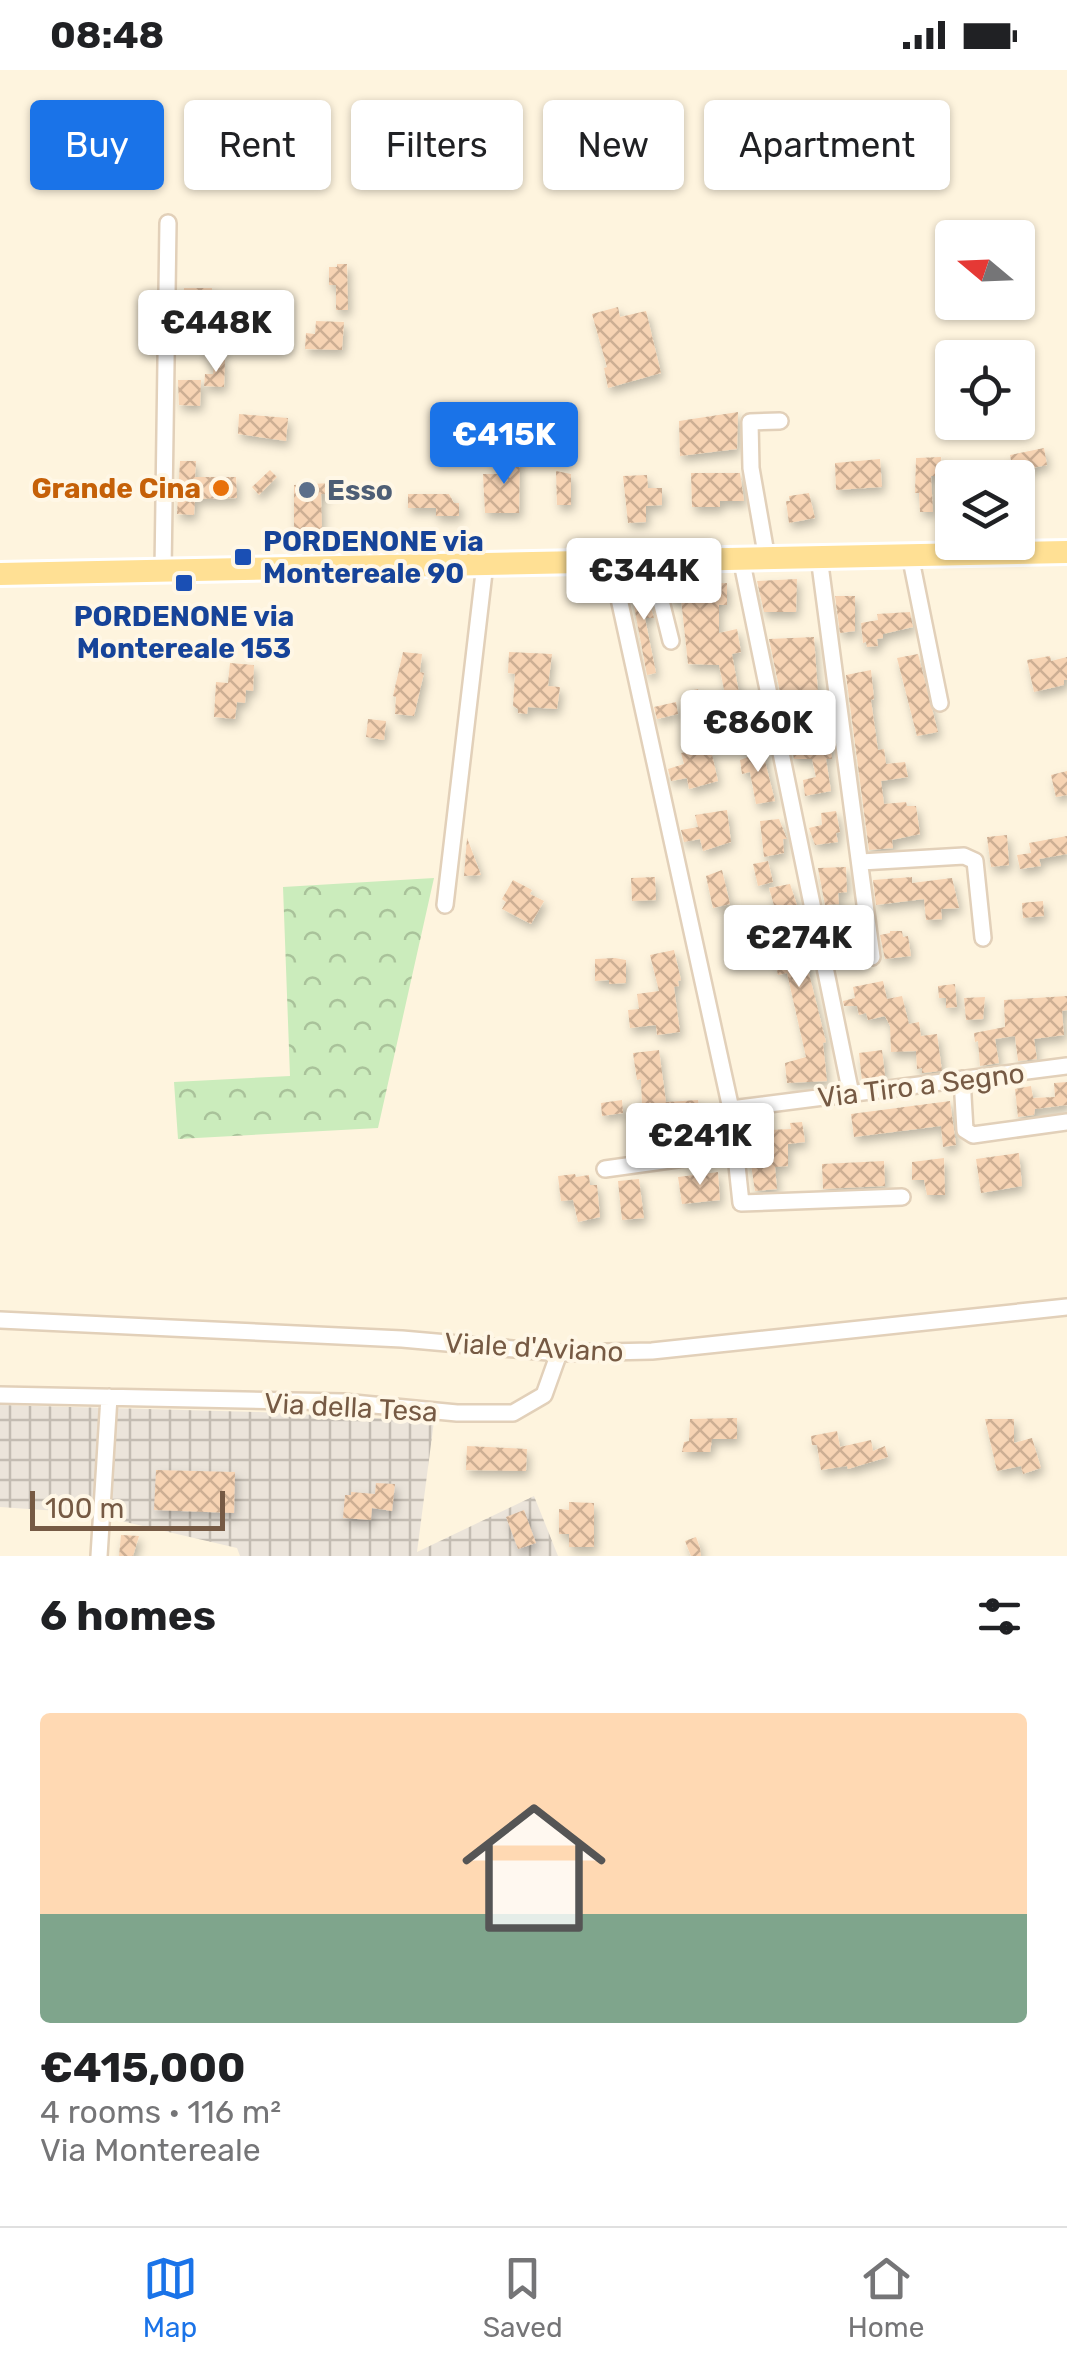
<!DOCTYPE html>
<html lang="en">
<head>
<meta charset="utf-8">
<style>
	:root { --surface:#fff; --page:#f6f6f6; --text:#202124; --muted:#757577; --line:#e0e0e0; --accent:#1a73e8 }
	body { margin:0; font-family:Rubik,sans-serif; background:var(--page); color:var(--text); height:100vh; display:flex; flex-direction:column; font-size:38px; white-space:nowrap }
	* { box-sizing:border-box; margin:0 }
	p { font-size:32px; color:var(--muted) }
	.icon { flex:none; width:55px; height:55px; fill:none; stroke:currentColor; stroke-width:2; stroke-linecap:round; stroke-linejoin:round }
	.map { position:relative; height:1486px; overflow:hidden }
	.panel { display:flex; flex-direction:column; background:var(--surface); flex:1 }
	.panel>* { flex:none }
	.banner { position:absolute; left:30px; top:30px; width:1008px; height:90px; display:flex; gap:20px }
	.needle { width:65px; rotate:289deg }
	.buttons { position:absolute; left:935px; top:150px; display:grid; gap:20px }
	.buttons a { display:grid; place-items:center; width:100px; height:100px; border-radius:10px; background:var(--surface); box-shadow:0 2px 8px #0004; font-size:50px }
	.scale { position:absolute; left:30px; bottom:25px; width:195px; box-sizing:border-box; padding-left:10px; border:5px solid #765a44; border-top:0; font-size:28px; line-height:35px; white-space:nowrap; color:#765a44; -webkit-text-stroke:8px #fff7e6; paint-order:stroke }
	.price { position:absolute; translate:-50% -85px; padding:0 22px; border-radius:10px; background:#fff; color:#222; font-size:32px; line-height:65px; filter:drop-shadow(0 2px 5px #0008) }
	.price::after { content:''; position:absolute; left:50%; top:60px; width:30px; height:22px; margin-left:-15px; background:inherit; clip-path:polygon(0 0,100% 0,50% 100%) }
	.price.on { background:var(--accent); color:#fff }
	ul { padding:0; list-style:none }
	li { display:grid; align-content:center; gap:20px; height:530px; padding:0 40px }
	li+li { border-top:2px solid var(--line) }
	li span { display:grid; place-items:center; height:310px; border-radius:10px; color:#555 }
	li>.icon { margin-inline-start:auto }
	span .icon { width:180px; height:180px; fill:#fffc; stroke-width:1 }
	li b { font-size:42px }
	h2 { display:flex; justify-content:space-between; align-items:center; height:120px; padding:0 40px; font-size:42px }
	.chip { padding:0 35px; border-radius:10px; background:var(--surface); box-shadow:0 2px 8px #0004; font-size:35px; line-height:90px }
	.chip.on { background:var(--accent); color:#fff }
	.status { display:flex; justify-content:space-between; align-items:center; height:70px; padding:0 50px; background:var(--surface); direction:ltr }
	.status svg { height:28px; fill:currentColor }
	.tab-bar { display:flex; justify-content:space-around; align-items:center; height:140px; border-top:2px solid var(--line); background:var(--surface); font-size:28px; color:var(--muted) }
	.tab-bar a { display:grid; justify-items:center; gap:5px }
	.tab-bar .on { color:var(--accent) }
	.map>svg:first-child { display:block }
	.industrial { fill:url(#industrial-grid) }
	.forest { fill:url(#forest-crowns) }
	.building { fill:url(#building-cross-hatch); filter:url(#shadow) }
	.lines { fill:none; stroke-linecap:round; stroke-linejoin:round }
	.street-casing { stroke:#e2d0b9; stroke-width:20 }
	.primary-casing { stroke:#fff; stroke-width:28 }
	.street { stroke:#fff; stroke-width:15 }
	.primary { stroke:#ffe094; stroke-width:22 }
	.food-dot { fill:#e8710a; stroke:#fff7e6; stroke-width:4 }
	.service-dot { fill:#5c6f8a; stroke:#fff7e6; stroke-width:4 }
	.transit-dot { fill:#1a4fb4; stroke:#fff7e6; stroke-width:4 }
	.labels { text-anchor:middle; stroke-width:8; stroke-linejoin:round; paint-order:stroke }
	.food-label { font-size:28px; font-weight:bold; fill:#c56008; stroke:#fff7e6; text-anchor:end }
	.service-label { font-size:28px; font-weight:bold; fill:#4e5e75; stroke:#fff7e6; text-anchor:start }
	.transit-label { font-size:28px; font-weight:bold; fill:#164399; stroke:#fff7e6; text-anchor:start }
	.street-label { font-size:28px; fill:#765a44; stroke:#fff7e6 }
</style>
</head>
<body>
<div class="status"><b>08:48</b><svg viewBox="0 0 49 12"><path d="M0 12V9h3v3zM5 12V6h3v6zM10 12V3h3v9zM15 12V0h3v12zM26 1h20v11H26zM47 4h2v5h-2z"/></svg></div>
<div class="map">
<svg width="1067" height="1486" viewBox="0 0 1067 1486">
	<defs>
		<pattern id="industrial-grid" width="8" height="8" patternUnits="userSpaceOnUse" patternTransform="scale(2.5)"><rect width="8" height="8" fill="#ebe4da"/><path d="M0 4h8M4 0v8" fill="none" stroke="#c3bcb2"/></pattern>
		<pattern id="forest-crowns" width="20" height="18" patternUnits="userSpaceOnUse" patternTransform="scale(2.5)"><rect width="20" height="18" fill="#cbecbc"/><path d="M2 6a3 3 0 1 1 6 0M12 15a3 3 0 1 1 6 0" fill="none" stroke="#a9c29a"/></pattern>
		<pattern id="building-cross-hatch" width="8" height="8" patternUnits="userSpaceOnUse" patternTransform="scale(2.5)"><rect width="8" height="8" fill="#f6d3b3"/><path d="M0 0l8 8M0 8l8-8" fill="none" stroke="#ccae93"/></pattern>
		<filter id="shadow"><feDropShadow dx="3" dy="5.5" stdDeviation="5" flood-color="#0004"/></filter>
	</defs>
	<rect width="100%" height="100%" fill="#fef4de"/>
	<path class="industrial" d="M0,1335L258,1342L434,1351L417,1482L534,1426L558,1486H240L237,1478L87,1443L0,1437Z"/>
	<path class="forest" d="M434,808L378,1058L178,1069L174,1012L290,1006L283,817Z"/>
	<path class="building" d="M337,194H347L348,240H336V215H329V197H337Z
		M184,218H212V233L227,234L232,246H246V268L180,267Z
		M618,237L620,247L646,241L661,303L608,318L604,298L607,297L592,244Z
		M316,251L344,252L342,280L305,279L306,263L315,264Z
		M214,290H225L224,317L204,316L205,304H213Z
		M178,310H201L200,336L179,335Z
		M738,342L737,379L680,386L679,351Z
		M239,344L288,348L286,371L238,364Z
		M1044,378L1047,395L1013,402L1010,385Z
		M504,383L520,384L519,443H485L483,404H503Z
		M941,387L942,406H931L933,442H920L919,423H915L916,388Z
		M880,389L882,417L836,420L835,393Z
		M180,391H196L195,407H236L237,428L195,429L194,445L177,444Z
		M270,400L277,407L259,425L252,417Z
		M556,401L571,404V435H557Z
		M691,403H740L744,431H720V437H692Z
		M647,405L648,418H662V435L646,436V452L628,453L623,406Z
		M330,413V424H321L322,459H294V415Z
		M809,423L815,448L789,453L786,431H790L789,426Z
		M408,424H449L454,433H459V446H436V438H408Z
		M797,509L796,542H764L757,511Z
		M727,513V535H719V563L737,559L741,582L732,584L739,623L750,621L755,644L730,649L719,595L688,594L681,529H672L668,515Z
		M630,515H645L654,548H645L656,603L647,605Z
		M835,526H855V561L840,563Z
		M910,542L913,557L883,564V568L877,569L878,576L867,577L866,572L863,573L861,553L878,550L877,544Z
		M814,567L818,623L810,624V629H799L807,667L829,663L832,689H826L831,721L805,726L803,710L816,707L812,689H794L769,569Z
		M403,582L422,584L420,602L424,603L414,646L395,644L396,627L393,626Z
		M509,582L552,584L548,616L560,617L557,639L528,637L527,644L518,643V639L513,636L515,604L508,603Z
		M918,584L938,662L917,666L897,588Z
		M1050,586L1051,591L1067,587V610H1064V615L1034,622L1027,590Z
		M230,593L254,595L253,621L246,620L245,633L237,632L235,649L214,647L216,612L228,613Z
		M871,600L874,629L871,630L878,680L884,679L886,694L905,692L908,707L881,711L884,734L906,732L907,736H916L920,764L892,770L893,778L869,780L846,605Z
		M698,619L705,649L690,652L689,621Z
		M676,632L678,644L657,649L654,637Z
		M368,649L386,651L384,670L366,667Z
		M761,675L775,731L756,734L750,702L742,704L740,690L748,687L746,679Z
		M701,679V682L711,680L718,711L689,719L687,708L671,711L668,699L684,694L681,683Z
		M1067,701V725L1056,727L1051,705Z
		M727,740L731,772L703,781L700,769L684,772L681,760L698,757L695,745Z
		M836,741L840,762L836,763L838,772L815,775L809,758L822,755L821,743Z
		M779,749L787,769H783L784,783L764,787L760,751Z
		M1007,765L1009,795L991,797L987,767Z
		M1067,766V784L1039,789L1041,796L1020,799L1017,785L1031,783L1029,773Z
		M467,768L481,805L464,806Z
		M768,791L773,812L758,816L753,794Z
		M846,797L847,822L838,823L839,834L825,835L818,798Z
		M722,800L730,834L713,838L706,806Z
		M655,807L656,830L632,831L631,808Z
		M912,807V813L952,808L959,838L941,839L942,849L926,850L924,829L876,835L873,810Z
		M513,810L532,820L530,824L544,831L531,854L502,839L506,832L502,829Z
		M790,814L802,850L796,851L826,972L823,973L827,1011L787,1013L785,993L806,987L787,903L778,905L771,873L784,870L769,818Z
		M1043,831L1044,846L1023,848L1022,833Z
		M850,846L857,880L836,883L830,854Z
		M890,861H902L903,867L908,866L911,886L885,889L880,865L890,863Z
		M674,880L681,910L678,911L679,916L674,917L680,962L657,965L656,955L630,958L628,940L639,939L637,924L659,921L650,885Z
		M615,888L626,890V913L609,914V910L595,911V889Z
		M883,911L887,929L902,926L909,954L919,952L921,966L937,964L942,1001L922,1003V998L917,999L916,981L891,982L890,956L885,946L868,950L866,943L859,945L857,936H844L843,931L855,928L853,917Z
		M955,914L957,937L946,938V928H939L938,916Z
		M1067,926V940L1062,941L1064,965L1034,969L1037,989L1018,991L1015,966L995,969L999,993L980,996L978,971L975,972L974,963L1005,957L1004,930Z
		M985,927L983,949L966,950L964,928Z
		M659,980L666,1032L698,1030L700,1045L693,1046L696,1074L671,1077L668,1059L643,1062L641,1009L637,1010L633,983Z
		M882,980L885,1006L862,1011L859,983Z
		M1067,1012V1035L1035,1039L1034,1045L1018,1047L1015,1019L1031,1016L1033,1028L1055,1027L1054,1013Z
		M622,1030L623,1043L602,1046L601,1033Z
		M950,1031L956,1075L943,1077L941,1056L854,1067L851,1044Z
		M802,1052L805,1072L788,1074V1096L775,1097L777,1119L755,1121L746,1061L791,1059L790,1053Z
		M1019,1083L1022,1116L981,1123L976,1089Z
		M944,1088L945,1125H927L924,1110H912V1092Z
		M884,1091L885,1116L823,1119L822,1094Z
		M718,1102L720,1130L682,1134L678,1107Z
		M575,1104L576,1107L589,1105L590,1115H597L600,1147L578,1152L573,1130L561,1131L558,1106Z
		M639,1109L644,1148L622,1150L618,1111Z
		M737,1348V1369H712L710,1382H682L684,1372L689,1371L690,1349Z
		M985,1349H1014V1373L1032,1368L1041,1398L1023,1404L1021,1396L997,1401Z
		M837,1361L840,1377L871,1370L873,1381L885,1376L888,1387L848,1399L847,1396L821,1400L817,1375H812L811,1366Z
		M467,1376L527,1379L526,1401L466,1400Z
		M156,1400L235,1402L234,1443L154,1440Z
		M376,1413L395,1414L392,1441L372,1438L371,1450L343,1448L345,1425H351V1422L375,1424Z
		M569,1432L594,1433V1477H569V1464H559V1439L569,1440Z
		M524,1440L536,1473L518,1479L506,1447Z
		M121,1465L139,1466L133,1486H119Z
		M696,1467L700,1478L701,1486H691L685,1471Z"/>
	<g class="lines">
		<g class="street-casing">
			<path id="street" d="M910,485L940,633
				M819,487L872,887
				M741,488L851,1024
				M767,489L751,398L750,352L780,351
				M651,491L671,571
				M611,492L731,1039
				M163,501L168,153
				M861,792L964,786L975,791L983,868
				M445,835L485,494
				M962,1009L965,1060L973,1065L1067,1052
				M605,1099L735,1081
				M902,1127L741,1133L731,1039L1067,996
				M0,1250L402,1269L559,1283L652,1281L1067,1237
				M0,1325L343,1332L457,1343H513L544,1325L559,1283
				M99,1486L109,1327"/>
		</g>
		<g class="primary-casing">
			<path id="primary" d="M0,504L1067,482"/>
		</g>
		<use href="#street" class="street"/>
		<use href="#primary" class="primary"/>
	</g>
	<circle class="food-dot" cx="221" cy="418" r="10"/>
	<circle class="service-dot" cx="307" cy="420" r="10"/>
	<g class="transit-dot">
		<rect x="233" y="477" width="20" height="20" rx="5"/>
		<rect x="174" y="503" width="20" height="20" rx="5"/>
	</g>
	<g class="labels">
		<g class="food-label">
			<text x="201" y="428">Grande Cina</text>
		</g>
		<g class="service-label">
			<text x="327" y="430">Esso</text>
		</g>
		<g class="transit-label">
			<text x="263" y="481">PORDENONE via<tspan x="263" dy="32">Montereale 90</tspan></text>
			<text x="184" y="556" text-anchor="middle">PORDENONE via<tspan x="184" dy="32">Montereale 153</tspan></text>
		</g>
		<g class="street-label">
			<text transform="translate(921 1015) rotate(-7)" y="10">Via Tiro a Segno</text>
			<text transform="translate(534 1277) rotate(3)" y="10">Viale d'Aviano</text>
			<text transform="translate(351 1337) rotate(3)" y="10">Via della Tesa</text>
		</g>
	</g>
</svg>
<div class="buttons">
<a><svg class="needle" viewBox="-14 -14 28 28"><path d="M0-13l5 13h-10z" fill="#e53935"/><path d="M0 13l5-13h-10z" fill="#757577"/></svg></a>
<a><svg class="icon" aria-label="locate" viewBox="0 0 24 24"><circle cx="12" cy="12" r="6"/><path d="M12 2v4M12 18v4M2 12h4M18 12h4"/></svg></a>
<a><svg class="icon" aria-label="layers" viewBox="0 0 24 24"><path d="M12 4l9 5-9 5-9-5zM3 14l9 5 9-5"/></svg></a>
</div>
<div class="scale">100 m</div>
<b class="price" style="left:216px;top:305px">€448K</b>
<b class="price on" style="left:504px;top:417px">€415K</b>
<b class="price" style="left:644px;top:553px">€344K</b>
<b class="price" style="left:758px;top:705px">€860K</b>
<b class="price" style="left:799px;top:920px">€274K</b>
<b class="price" style="left:700px;top:1118px">€241K</b>
<div class="banner">
<a class="chip on">Buy</a>
<a class="chip">Rent</a>
<a class="chip">Filters</a>
<a class="chip">New</a>
<a class="chip">Apartment</a>
</div>
</div>
<section class="panel">
<h2>6 homes<svg class="icon" aria-label="filters" viewBox="0 0 24 24"><path d="M4 7h16M4 17h16"/><circle cx="9" cy="7" r="2"/><circle cx="15" cy="17" r="2"/></svg></h2>
<ul>
<li><span style="background:linear-gradient(#ffd9b3 65%,#7fa58c 0)"><svg class="icon" aria-label="home" viewBox="0 0 24 24"><path d="M3 11l9-7 9 7M6 9v11h12V9"/></svg></span><div><b>€415,000</b><p>4 rooms · 116 m²</p><p>Via Montereale</p></div></li>
</ul>
</section>
<nav class="tab-bar">
<a class="on"><svg class="icon" aria-label="map" viewBox="0 0 24 24"><path d="M3 6l6-2 6 2 6-2v14l-6 2-6-2-6 2zM9 4v14M15 6v14"/></svg>Map</a>
<a><svg class="icon" aria-label="saved" viewBox="0 0 24 24"><path d="M7 4h10v16l-5-4-5 4z"/></svg>Saved</a>
<a><svg class="icon" aria-label="home" viewBox="0 0 24 24"><path d="M3 11l9-7 9 7M6 9v11h12V9"/></svg>Home</a>
</nav>
</body>
</html>
